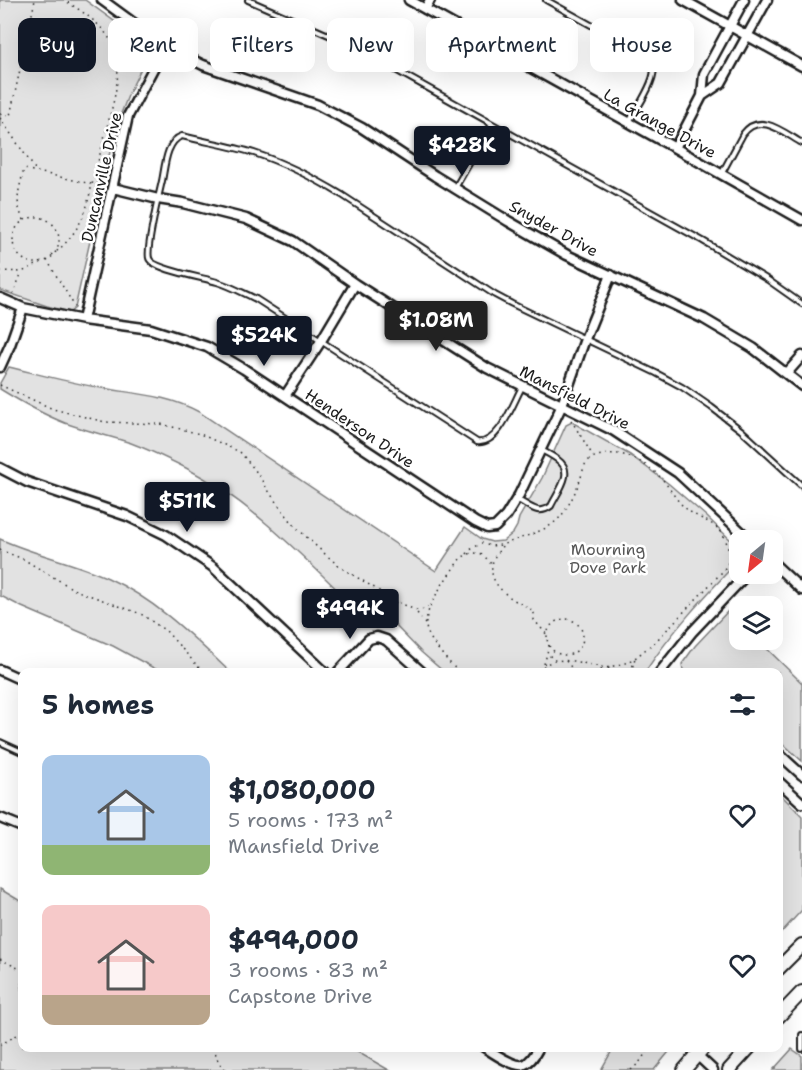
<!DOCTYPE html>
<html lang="en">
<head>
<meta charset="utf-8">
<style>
	:root { --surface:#fff; --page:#f2f2f3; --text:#1f2937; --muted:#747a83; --accent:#111827 }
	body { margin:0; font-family:"Shantell Sans",sans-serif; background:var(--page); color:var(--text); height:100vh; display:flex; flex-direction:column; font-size:22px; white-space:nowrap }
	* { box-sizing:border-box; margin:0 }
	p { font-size:20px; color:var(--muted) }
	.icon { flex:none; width:33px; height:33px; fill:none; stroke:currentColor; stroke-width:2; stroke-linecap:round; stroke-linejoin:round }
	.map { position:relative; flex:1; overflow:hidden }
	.panel { position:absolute; left:18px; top:668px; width:765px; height:384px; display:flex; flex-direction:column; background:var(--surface); border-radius:12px; box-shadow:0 6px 24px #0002 }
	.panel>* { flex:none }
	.banner { position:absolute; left:18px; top:18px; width:766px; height:54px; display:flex; gap:12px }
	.needle { width:39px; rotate:209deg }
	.tools { position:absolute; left:729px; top:530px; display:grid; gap:12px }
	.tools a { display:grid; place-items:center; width:54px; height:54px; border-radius:12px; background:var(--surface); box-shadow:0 6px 24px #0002; font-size:30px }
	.price { position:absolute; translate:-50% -51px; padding:0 14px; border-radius:6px; background:var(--accent); color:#fff; font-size:20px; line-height:39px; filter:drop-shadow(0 2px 3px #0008) }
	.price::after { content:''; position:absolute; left:50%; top:36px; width:18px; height:14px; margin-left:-9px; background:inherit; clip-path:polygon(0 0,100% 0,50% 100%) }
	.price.selected { background:#222; color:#fff }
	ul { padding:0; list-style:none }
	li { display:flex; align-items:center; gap:18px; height:150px; padding:0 24px }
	li span { display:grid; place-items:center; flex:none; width:168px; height:120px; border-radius:12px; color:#555 }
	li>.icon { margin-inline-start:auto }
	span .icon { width:72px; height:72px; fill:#fffc; stroke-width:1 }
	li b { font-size:26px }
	h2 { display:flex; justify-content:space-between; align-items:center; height:72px; padding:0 24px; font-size:26px }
	.chip { padding:0 21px; border-radius:12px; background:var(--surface); box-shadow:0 6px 24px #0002; font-size:21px; line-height:54px }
	.chip.selected { background:var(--accent); color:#fff }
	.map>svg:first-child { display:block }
	.green { fill:#e2e2e2; stroke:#7f7f7f; stroke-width:1.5 }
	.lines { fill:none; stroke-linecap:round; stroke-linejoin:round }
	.service-casing { stroke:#1c1c1c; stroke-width:8 }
	.minor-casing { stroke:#1c1c1c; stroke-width:13 }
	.secondary-casing { stroke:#1c1c1c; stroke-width:16 }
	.path { stroke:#1c1c1c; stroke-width:1.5; stroke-dasharray:1.5 4.5; stroke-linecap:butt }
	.service { stroke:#fff; stroke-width:4 }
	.minor { stroke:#fff; stroke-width:8 }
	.secondary { stroke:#fff; stroke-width:12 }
	.labels { text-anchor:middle; stroke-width:5; stroke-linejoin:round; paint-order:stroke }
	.street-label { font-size:16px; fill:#1c1c1c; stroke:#fff }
	.park-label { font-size:16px; fill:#575757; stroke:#fff }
</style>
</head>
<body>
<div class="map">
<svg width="802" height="1070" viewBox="0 0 802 1070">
	<rect width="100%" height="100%" fill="#fff"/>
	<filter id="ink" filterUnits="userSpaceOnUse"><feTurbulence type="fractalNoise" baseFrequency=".0167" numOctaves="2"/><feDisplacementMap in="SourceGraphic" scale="12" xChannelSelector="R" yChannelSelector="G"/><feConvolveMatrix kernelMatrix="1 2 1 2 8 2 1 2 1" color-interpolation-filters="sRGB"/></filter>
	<g filter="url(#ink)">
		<path class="green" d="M0,0H85L147,45L149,52L129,93L117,124L109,156L75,308L70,312L47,306L0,290Z
			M9,367C38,374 67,382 96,387C132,394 166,394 199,412L436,571L465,527L482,539L492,542L503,541L513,533L517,526L519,518L542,478L566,425L572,422L630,455L669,484L706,516L739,548V560C705,596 672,631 645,672H444L421,652L388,618L376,615L365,617C309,563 255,504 186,468C168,459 150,450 131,443C109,436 87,431 65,423C42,414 21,402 0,389V383Z
			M0,539C35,555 73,562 108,578C156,600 192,636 230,672H161L113,646L22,607L1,596H0Z
			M728,611L739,622L740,639H757L802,683V761L779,740L778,672H686L683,670L682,664L695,646Z
			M779,793L802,816V910L779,935Z
			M0,889L22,902V1047H349L389,1070H0Z
			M614,1047H673L654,1070H601Z
			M792,1049L802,1056V1070H773Z"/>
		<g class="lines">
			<g class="service-casing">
				<path id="service" d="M248,0L347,43L703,241L768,280L802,304
					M546,0L636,50C642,54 650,59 653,66C658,78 636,110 629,122
					M722,173L743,134C760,111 784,133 802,143
					M455,188L492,124
					M522,387C513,403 499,445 477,442L256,299C243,293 231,286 217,282C205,278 151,269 149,258C146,248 159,194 162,181C165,167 166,141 182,136C206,142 231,146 254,153C285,163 314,178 342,195L495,295L512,304L656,373L682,387L711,407L741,430L802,486
					M518,500C530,506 538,516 551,506C558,491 575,472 558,460C553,456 547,453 541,450
					M0,742L22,752
					M802,1035V1049"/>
			</g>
			<g class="minor-casing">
				<path id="minor" d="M102,0L165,46L203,65L318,105L362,128L435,176L508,221L567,255L704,319L753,348L802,386
					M409,0L675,148L802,220
					M683,0L802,66
					M425,9L430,0
					M702,96L721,83L767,0
					M675,148L702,96L704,74L744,0
					M113,188L158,199L183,203L246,219L293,241L355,284L487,368L614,431L678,473L750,540
					M0,298L23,308L83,320L151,329L207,347L244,369L475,522L487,528L495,527L506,516L519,495L562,405L585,339L611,275
					M83,320L128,116L165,46
					M0,367L10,345L23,308
					M787,373L802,356
					M285,396L321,341L355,284
					M0,468L27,482L127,516L166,535L213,567L325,672
					M772,562L802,590
					M0,670L22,680
					M338,672L369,639L377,637L386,640L422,672
					M660,672L692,632L748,573
					M778,753L802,775
					M778,781L802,803
					M0,818L22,827
					M484,1047C492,1052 513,1067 523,1065C530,1063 536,1053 539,1047
					M697,1055L713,1070"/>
			</g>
			<g class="secondary-casing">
				<path id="secondary" d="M778,969L802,945
					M778,1017L802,992
					M684,1070L704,1047
					M729,1070L750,1047"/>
			</g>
			<path class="path" d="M117,55L154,48
				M0,114L10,116L35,0
				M0,118L37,172
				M100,192L96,189V184L102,177
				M13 240a23 23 0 1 1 46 0a23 23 0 1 1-46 0Z
				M24,220C13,202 20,187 24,169L96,185
				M52,255C68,243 78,229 86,210C91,188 97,165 103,143C109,115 127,69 112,43C101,23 83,12 64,0
				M47,260L75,307
				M0,271L22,272L42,262
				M13,294L22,272
				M0,385L53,409L105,422L161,424L200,434L240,452L255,470L276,502L295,526L317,547L340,567L396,601L415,610
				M571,420L593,456
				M502,546C500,550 496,554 494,558C483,586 515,601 534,611V620L548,636
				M0,550L23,559L75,590L141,614L166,631L203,672
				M467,554L470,550L482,543C495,550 508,542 521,538C535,533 551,528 561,516C568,508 576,491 580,480C582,475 583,468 586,463C590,458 596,456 602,455C623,450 640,460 656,473C667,482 672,495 682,505C703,526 725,518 729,555H740
				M547 637a18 18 0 1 1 36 0a18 18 0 1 1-36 0Z
				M425,624L415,610H421L428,607
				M373,628L369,620L386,615L396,602
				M549,645L547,653L554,660L573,661L606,668L625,663L635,658L656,641L723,571L728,563L729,555
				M566,661L575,672
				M544,664L547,654
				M608,668L618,672
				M459,672C449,663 427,639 426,626C424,607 449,575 460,559C473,549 484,552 492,566
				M540,672L544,666L552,661
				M595,672L603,669
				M631,672L635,658
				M0,959L22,970
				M0,1045L22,1032
				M214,1047C216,1056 218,1063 224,1070
				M631,1070L639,1063L650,1047"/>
			<use href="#service" class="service"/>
			<use href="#minor" class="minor"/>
			<use href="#secondary" class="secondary"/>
		</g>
	</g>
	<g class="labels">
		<g class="street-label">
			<text transform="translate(660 123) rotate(29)" y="6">La Grange Drive</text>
			<text transform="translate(101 177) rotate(-77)" y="6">Duncanville Drive</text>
			<text transform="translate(554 228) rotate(29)" y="6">Snyder Drive</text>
			<text transform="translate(575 397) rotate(27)" y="6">Mansfield Drive</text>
			<text transform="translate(360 428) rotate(34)" y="6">Henderson Drive</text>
		</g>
		<g class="park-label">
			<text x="608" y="555">Mourning<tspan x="608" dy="18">Dove Park</tspan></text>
		</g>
	</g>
</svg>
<div class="tools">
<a><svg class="needle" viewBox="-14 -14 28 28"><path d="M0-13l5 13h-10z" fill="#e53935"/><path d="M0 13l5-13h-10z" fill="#747a83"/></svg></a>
<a><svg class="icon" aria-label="layers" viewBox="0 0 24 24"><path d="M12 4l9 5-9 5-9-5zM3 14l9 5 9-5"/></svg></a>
</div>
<b class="price" style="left:462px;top:177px">$428K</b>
<b class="price selected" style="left:436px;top:352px">$1.08M</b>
<b class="price" style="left:264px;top:367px">$524K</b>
<b class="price" style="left:187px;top:533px">$511K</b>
<b class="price" style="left:350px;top:640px">$494K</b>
<div class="banner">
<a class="chip selected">Buy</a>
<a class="chip">Rent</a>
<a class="chip">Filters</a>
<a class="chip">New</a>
<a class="chip">Apartment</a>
<a class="chip">House</a>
</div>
<section class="panel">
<h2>5 homes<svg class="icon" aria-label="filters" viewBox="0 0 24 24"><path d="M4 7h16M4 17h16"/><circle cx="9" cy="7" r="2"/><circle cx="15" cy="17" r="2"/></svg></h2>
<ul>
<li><span style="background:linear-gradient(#a9c7e8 75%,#8fb573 0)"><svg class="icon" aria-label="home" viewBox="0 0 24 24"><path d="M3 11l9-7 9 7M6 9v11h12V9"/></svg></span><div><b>$1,080,000</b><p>5 rooms · 173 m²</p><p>Mansfield Drive</p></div><svg class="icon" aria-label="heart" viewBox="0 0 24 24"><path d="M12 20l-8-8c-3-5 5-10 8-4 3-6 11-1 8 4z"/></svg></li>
<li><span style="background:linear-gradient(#f6c9c9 75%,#b9a48a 0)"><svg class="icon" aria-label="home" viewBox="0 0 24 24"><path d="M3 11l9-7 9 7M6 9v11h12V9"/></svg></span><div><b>$494,000</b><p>3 rooms · 83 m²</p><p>Capstone Drive</p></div><svg class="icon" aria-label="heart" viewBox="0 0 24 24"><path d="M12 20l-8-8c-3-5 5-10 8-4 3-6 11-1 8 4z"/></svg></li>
</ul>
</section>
</div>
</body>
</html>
